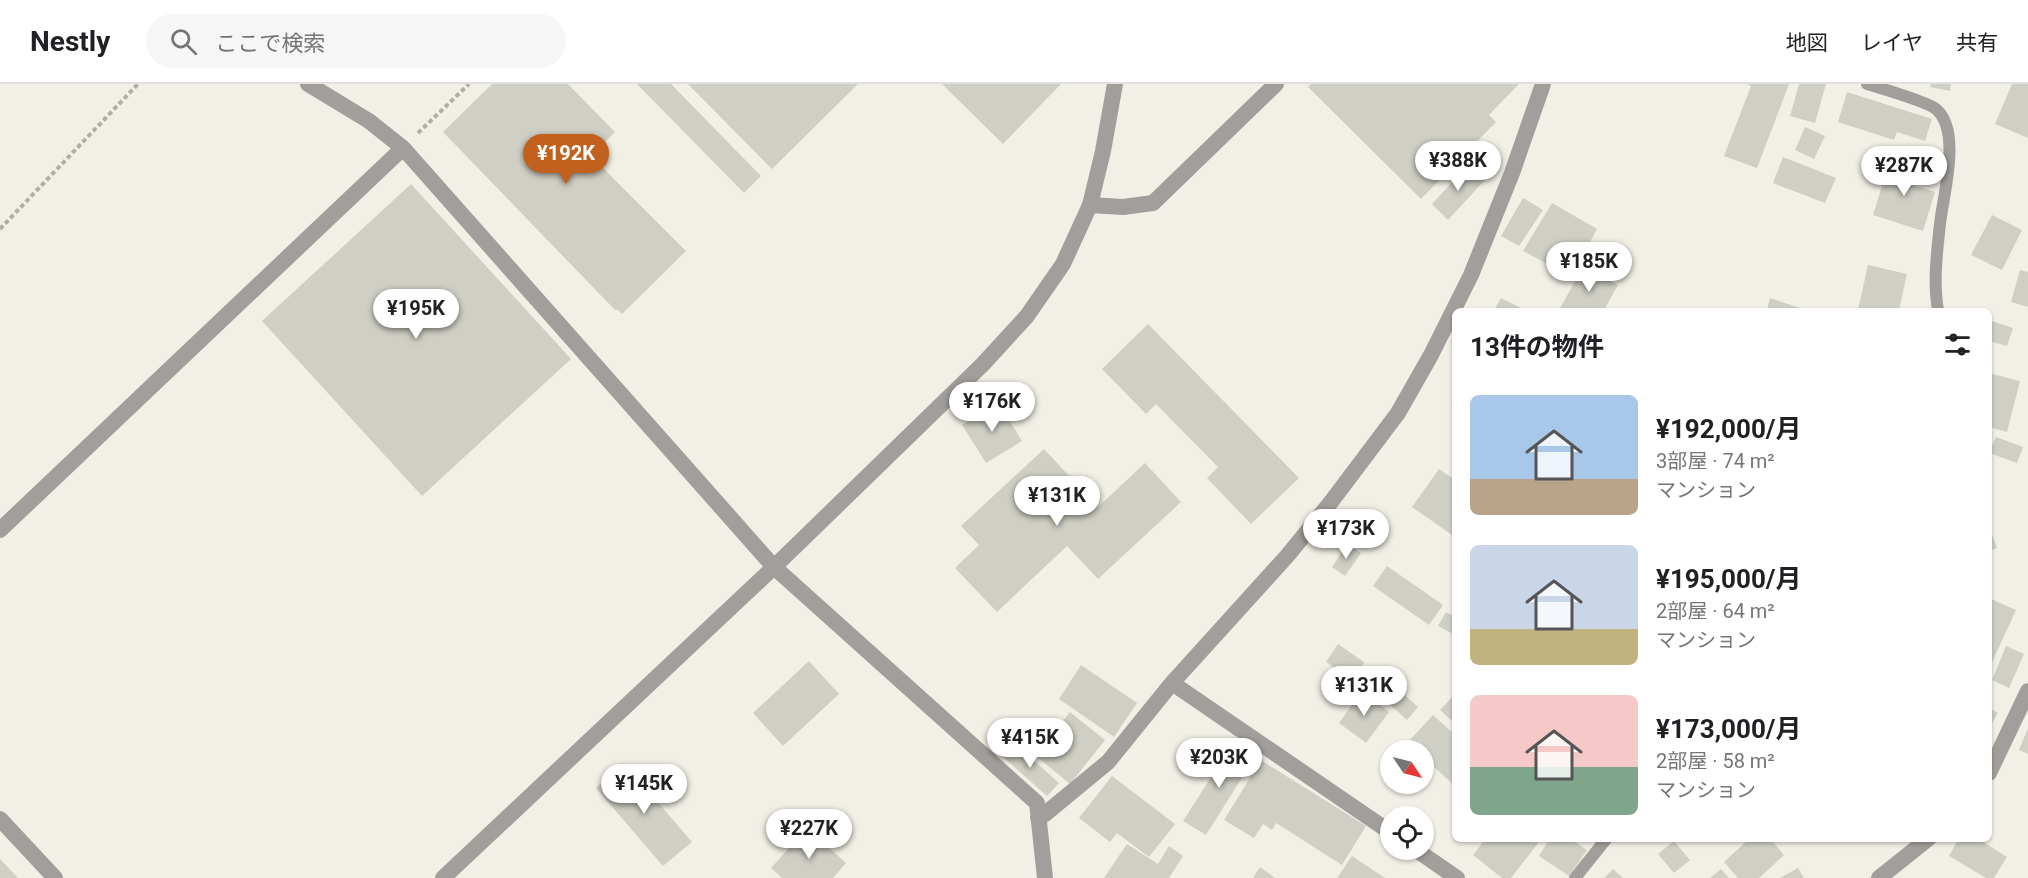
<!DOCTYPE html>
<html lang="ja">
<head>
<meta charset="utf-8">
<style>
	:root { --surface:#fff; --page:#f6f6f6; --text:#202124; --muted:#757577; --line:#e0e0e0; --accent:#c1611d }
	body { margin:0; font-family:Roboto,"Noto Sans JP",sans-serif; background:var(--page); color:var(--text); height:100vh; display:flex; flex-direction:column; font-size:22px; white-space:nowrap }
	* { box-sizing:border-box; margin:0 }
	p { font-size:20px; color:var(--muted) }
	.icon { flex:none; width:33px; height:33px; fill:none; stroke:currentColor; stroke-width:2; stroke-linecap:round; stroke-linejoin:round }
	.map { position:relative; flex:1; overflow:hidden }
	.sheet { position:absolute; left:1452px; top:224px; width:540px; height:534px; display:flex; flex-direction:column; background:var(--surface); border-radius:9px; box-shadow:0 2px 4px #0004 }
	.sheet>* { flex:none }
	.needle { width:39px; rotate:125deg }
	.fabs { position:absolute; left:1380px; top:656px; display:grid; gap:12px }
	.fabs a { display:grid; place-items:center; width:54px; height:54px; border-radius:50%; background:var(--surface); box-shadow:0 2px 4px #0004; font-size:30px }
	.price { position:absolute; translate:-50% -51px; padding:0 14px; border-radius:21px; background:#fff; color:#222; font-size:20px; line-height:39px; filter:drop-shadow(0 2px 3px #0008) }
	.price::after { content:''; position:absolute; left:50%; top:36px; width:18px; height:14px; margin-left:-9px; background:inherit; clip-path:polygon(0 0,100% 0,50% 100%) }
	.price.selected { background:var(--accent); color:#fff }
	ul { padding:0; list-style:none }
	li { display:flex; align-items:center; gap:18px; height:150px; padding:0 18px }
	li span { display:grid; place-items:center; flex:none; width:168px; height:120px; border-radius:9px; color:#555 }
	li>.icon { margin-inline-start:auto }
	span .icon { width:72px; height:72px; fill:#fffc; stroke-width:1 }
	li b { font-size:26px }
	h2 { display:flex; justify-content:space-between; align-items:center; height:72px; padding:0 18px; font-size:26px }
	header { display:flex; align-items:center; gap:36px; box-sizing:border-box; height:84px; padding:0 30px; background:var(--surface); border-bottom:2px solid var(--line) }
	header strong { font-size:28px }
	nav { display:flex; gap:33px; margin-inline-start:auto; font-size:21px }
	.search { width:420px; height:54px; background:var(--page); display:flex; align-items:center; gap:15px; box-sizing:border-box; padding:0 21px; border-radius:33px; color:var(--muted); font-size:22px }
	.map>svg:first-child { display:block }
	.building { fill:#d0cfc5 }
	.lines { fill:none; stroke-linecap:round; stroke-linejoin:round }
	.path { stroke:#b0aea6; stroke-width:4; stroke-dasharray:4.5 3; stroke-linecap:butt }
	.service { stroke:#a29e9b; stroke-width:12 }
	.minor { stroke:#a29e9b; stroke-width:16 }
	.tertiary { stroke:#a29e9b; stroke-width:16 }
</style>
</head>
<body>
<header>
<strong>Nestly</strong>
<div class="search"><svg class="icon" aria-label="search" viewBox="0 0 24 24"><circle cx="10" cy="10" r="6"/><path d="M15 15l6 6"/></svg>ここで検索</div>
<nav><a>地図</a><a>レイヤ</a><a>共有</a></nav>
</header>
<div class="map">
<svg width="2028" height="794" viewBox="0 0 2028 794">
	<rect width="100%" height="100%" fill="#f2f0e6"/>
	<path class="building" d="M492,0H568L615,48L591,72L686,167L622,230L617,225L616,227L443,48Z
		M637,0H671L761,92L744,109Z
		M688,0H858L772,85Z
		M942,0H1061L1003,60Z
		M1311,0H1519L1489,31L1496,38L1421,115L1308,3Z
		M1747,0H1789L1757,84L1724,72L1751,2Z
		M1799,0H1826L1815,39L1790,32Z
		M1931,0H1951L1950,7L1930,3Z
		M2012,0H2028V54L1995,40Z
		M1847,8L1932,35L1925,57L1897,48L1894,56L1838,38Z
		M1805,43L1825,52L1814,75L1795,66Z
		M1783,73L1836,94L1825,119L1773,99Z
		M1891,73L1919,82L1913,101L1935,108L1923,147L1873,131Z
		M1468,81L1485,96L1448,136L1432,120Z
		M411,100L571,275L422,412L262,237Z
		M1523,114L1543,126L1519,162L1501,152Z
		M1552,119L1597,145L1571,193L1523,167Z
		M1992,131L2022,146L2002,186L1971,171Z
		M1868,181L1907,190L1899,226H1858Z
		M1583,183L1618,201L1604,226H1559Z
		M2020,186L2028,188V223L2011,218Z
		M1501,214L1525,226H1494Z
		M1770,214L1806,226H1767Z
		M1989,236L2013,244L2007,262L1989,257Z
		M1148,240L1299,394L1251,440L1207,394L1218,383L1156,320L1146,330L1102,285Z
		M1989,289L2020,297L2007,348L1989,343Z
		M998,318L1022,357L986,379L962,341Z
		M1996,353L2023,363L2017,379L1989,369Z
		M1044,365L1098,423L1145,379L1181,418L1098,495L1067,462L997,528L955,484L979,461L961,442Z
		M1439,385L1455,396V453L1412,423Z
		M1989,443L1997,464L1989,467Z
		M1347,460L1361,469L1345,492L1332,483Z
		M1387,482L1443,521L1429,541L1373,502Z
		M1989,514L2016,526L1989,585Z
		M1446,528L1455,533V551L1438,542Z
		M1338,560L1364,578L1353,596L1326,578Z
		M2006,562L2024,570L2009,604L1992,596Z
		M809,577L839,610L783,662L753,629Z
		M1081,581L1137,619L1114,653L1059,615Z
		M1387,595L1418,623L1407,636L1376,608Z
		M1362,607L1389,628L1366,659L1339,639Z
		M1455,610V640L1440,626Z
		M1989,624L1998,629L1989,644Z
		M1070,628L1105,656L1070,700L1036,672Z
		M1433,631L1455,651V702L1424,674V666H1415L1407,659Z
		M2028,644V670L2019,666Z
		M1014,658L1059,699L1047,712L1002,672Z
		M1233,659L1255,673L1206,751L1183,737Z
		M1261,676L1366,742L1342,781L1276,739L1272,746L1263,740L1254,754L1224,736Z
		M624,679L692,758L663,782L596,704Z
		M1112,692L1175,740L1149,773L1117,749L1110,758L1079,734Z
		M807,744L846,779L833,794H782L771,784Z
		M1486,754H1542L1511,794H1502L1473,771Z
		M1550,754H1569L1587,766L1569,792L1539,772Z
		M1750,754H1770L1784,771L1759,794H1738L1724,778Z
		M1959,754H1977L2007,773L1994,794H1986L1949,772Z
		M1674,757L1690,776L1674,789L1658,770Z
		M1127,760L1158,780L1169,762L1183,772L1169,794H1104Z
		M1352,772L1385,794H1337Z
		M0,775L18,794H0Z
		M1260,783L1275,794H1253Z
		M1798,784L1804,794H1780Z
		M1613,785L1623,794H1604Z
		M1721,785L1729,794H1710Z"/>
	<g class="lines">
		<path class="path" d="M418,49L469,0
			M0,145L138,0"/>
		<path class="service" d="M1867,0C1880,4 1928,18 1936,25C1962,47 1943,111 1940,140C1937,168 1933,198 1938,226
			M1575,794L1607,754"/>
		<path class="minor" d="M308,0L369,37L403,64
			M1090,121L1123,123L1153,119L1276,0
			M0,446L403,64L774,483L1037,719L1045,794
			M1172,599L1390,748
			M1989,689L2028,607
			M1038,733L1045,730L1108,678L1172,599L1288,471L1331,418L1398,329L1431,271L1471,191L1512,89L1543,0
			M0,735L55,794
			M1415,765L1457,794
			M1879,794L1929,754"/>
		<path class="tertiary" d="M443,794L774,483L983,280L1027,232L1063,180L1090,121L1103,67L1115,0"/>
	</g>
</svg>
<div class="fabs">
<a><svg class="needle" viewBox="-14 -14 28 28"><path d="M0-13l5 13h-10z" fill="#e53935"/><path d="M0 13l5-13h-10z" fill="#757577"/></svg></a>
<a><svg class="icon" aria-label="locate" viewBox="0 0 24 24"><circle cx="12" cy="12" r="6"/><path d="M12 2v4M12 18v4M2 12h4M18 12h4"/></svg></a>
</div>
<b class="price selected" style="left:566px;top:101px">¥192K</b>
<b class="price" style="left:1458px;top:108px">¥388K</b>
<b class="price" style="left:1904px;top:113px">¥287K</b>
<b class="price" style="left:1589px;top:209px">¥185K</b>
<b class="price" style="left:416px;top:256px">¥195K</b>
<b class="price" style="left:992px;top:349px">¥176K</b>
<b class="price" style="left:1057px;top:443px">¥131K</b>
<b class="price" style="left:1346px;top:476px">¥173K</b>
<b class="price" style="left:1364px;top:633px">¥131K</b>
<b class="price" style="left:1030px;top:685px">¥415K</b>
<b class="price" style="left:1219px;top:705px">¥203K</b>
<b class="price" style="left:644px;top:731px">¥145K</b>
<b class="price" style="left:809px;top:776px">¥227K</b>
<section class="sheet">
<h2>13件の物件<svg class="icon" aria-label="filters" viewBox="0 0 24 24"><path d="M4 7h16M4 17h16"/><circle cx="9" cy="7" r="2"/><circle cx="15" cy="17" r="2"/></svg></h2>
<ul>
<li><span style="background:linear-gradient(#a9c7e8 70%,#b9a48a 0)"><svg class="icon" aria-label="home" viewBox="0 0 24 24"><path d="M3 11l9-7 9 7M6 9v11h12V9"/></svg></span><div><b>¥192,000/月</b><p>3部屋 · 74 m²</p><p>マンション</p></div></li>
<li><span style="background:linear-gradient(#c9d6e8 70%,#c2b280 0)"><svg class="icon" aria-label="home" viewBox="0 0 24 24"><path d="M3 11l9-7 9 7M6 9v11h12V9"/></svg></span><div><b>¥195,000/月</b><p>2部屋 · 64 m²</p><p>マンション</p></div></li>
<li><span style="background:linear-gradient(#f6c9c9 60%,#7fa58c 0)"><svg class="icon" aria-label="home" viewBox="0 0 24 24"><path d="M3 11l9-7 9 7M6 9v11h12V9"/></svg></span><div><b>¥173,000/月</b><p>2部屋 · 58 m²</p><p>マンション</p></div></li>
</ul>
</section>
</div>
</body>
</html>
